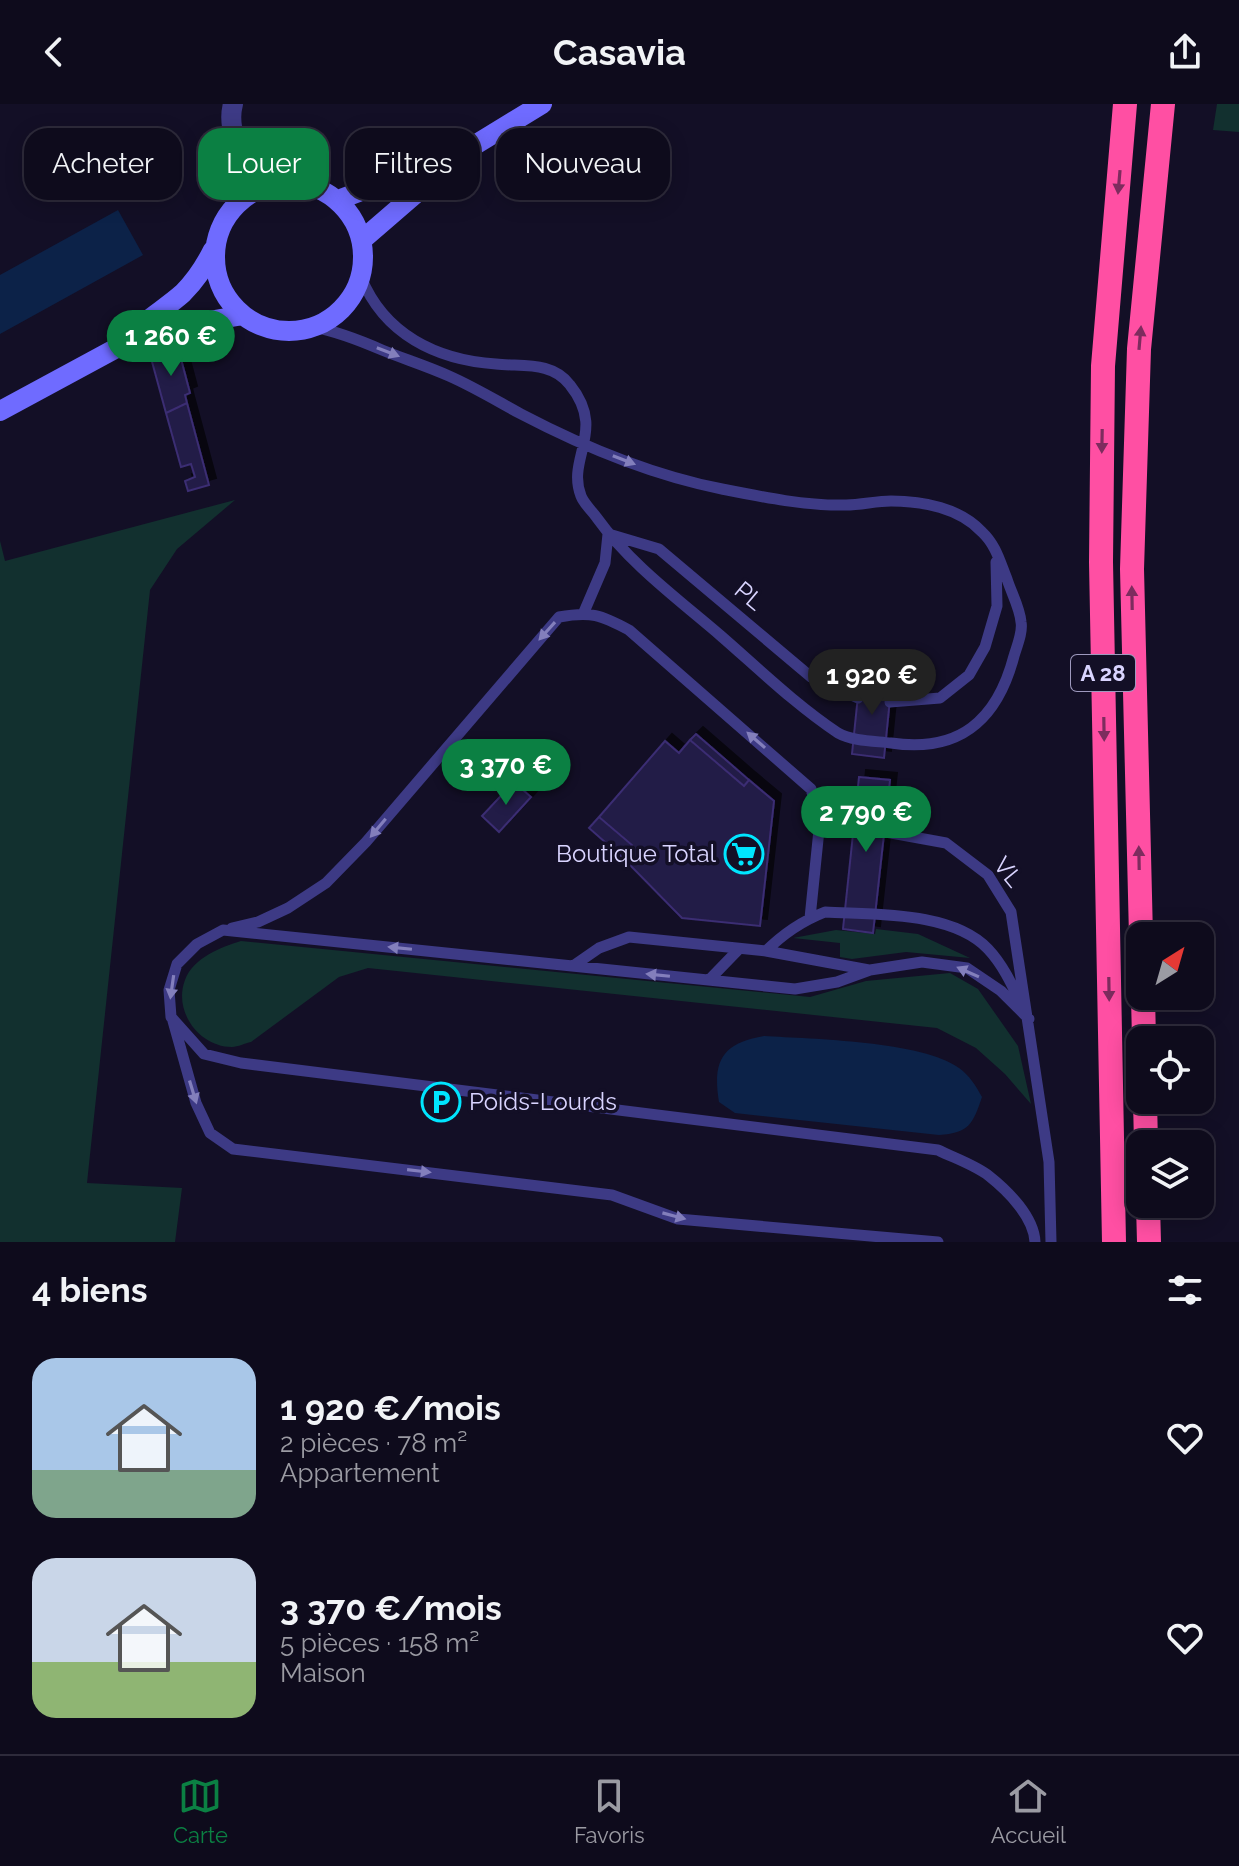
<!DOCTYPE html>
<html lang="fr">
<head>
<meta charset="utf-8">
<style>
	:root { --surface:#0e0b1c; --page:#171425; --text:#f1f3f6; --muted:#9b9ba3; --line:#2e2b3b; --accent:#0b8043 }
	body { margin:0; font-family:Raleway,sans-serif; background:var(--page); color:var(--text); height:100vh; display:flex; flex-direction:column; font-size:30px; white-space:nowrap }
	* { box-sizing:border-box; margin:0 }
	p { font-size:26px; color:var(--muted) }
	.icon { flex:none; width:44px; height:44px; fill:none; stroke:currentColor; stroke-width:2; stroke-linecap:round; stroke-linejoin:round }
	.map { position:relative; height:1138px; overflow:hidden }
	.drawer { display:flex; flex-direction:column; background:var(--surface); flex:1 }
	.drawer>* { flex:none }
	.top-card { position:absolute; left:24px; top:24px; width:800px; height:72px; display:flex; gap:16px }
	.needle { width:52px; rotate:37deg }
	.buttons { position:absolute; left:1126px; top:818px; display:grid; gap:16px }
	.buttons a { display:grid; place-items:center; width:88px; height:88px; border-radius:16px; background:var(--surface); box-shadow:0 4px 20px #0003,0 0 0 2px var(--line); font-size:40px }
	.price { position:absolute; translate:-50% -68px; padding:0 18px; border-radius:28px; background:var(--accent); color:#fff; font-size:26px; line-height:52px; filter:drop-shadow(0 2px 4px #0008) }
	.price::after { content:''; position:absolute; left:50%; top:48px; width:24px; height:18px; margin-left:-12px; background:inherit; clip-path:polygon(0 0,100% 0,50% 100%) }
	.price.current { background:#222; color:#fff }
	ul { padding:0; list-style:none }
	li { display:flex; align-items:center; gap:24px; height:200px; padding:0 32px }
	li span { display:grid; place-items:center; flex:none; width:224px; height:160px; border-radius:24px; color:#555 }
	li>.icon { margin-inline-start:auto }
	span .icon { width:96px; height:96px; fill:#fffc; stroke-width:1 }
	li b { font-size:34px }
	h2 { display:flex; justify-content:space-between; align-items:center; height:96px; padding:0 32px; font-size:34px }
	.tag { padding:0 28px; border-radius:24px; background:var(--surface); box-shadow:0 4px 20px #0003,0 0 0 2px var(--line); font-size:28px; line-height:72px }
	.tag.current { background:var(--accent); color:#fff }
	header { display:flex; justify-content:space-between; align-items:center; height:104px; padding:0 32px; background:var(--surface); font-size:36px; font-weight:700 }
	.tab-bar { display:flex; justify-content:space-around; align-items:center; height:112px; border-top:2px solid var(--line); background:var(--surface); font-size:22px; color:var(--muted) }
	.tab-bar a { display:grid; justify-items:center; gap:4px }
	.tab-bar .current { color:var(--accent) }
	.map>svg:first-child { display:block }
	.green { fill:#12302f }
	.water { fill:#0c2248 }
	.building { fill:#241b47; stroke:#3b2d73; stroke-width:2; filter:url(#shadow) }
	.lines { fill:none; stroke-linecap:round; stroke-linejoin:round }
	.service { stroke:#3d3a85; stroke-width:11 }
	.minor { stroke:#3d3a85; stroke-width:20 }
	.secondary { stroke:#6f6bff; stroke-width:20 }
	.motorway { stroke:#ff4fa3; stroke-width:24 }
	.oneway { fill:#7d2c5e }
	.oneway2 { fill:#837fbc }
	.labels { text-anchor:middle; stroke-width:7; stroke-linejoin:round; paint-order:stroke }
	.shield { fill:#130f26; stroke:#9e99be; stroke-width:2 }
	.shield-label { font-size:22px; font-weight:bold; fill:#d9d4ff }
	.street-label { font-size:24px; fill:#d9d4ff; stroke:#130f26 }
	.poi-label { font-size:24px; fill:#d9d4ff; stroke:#130f26; text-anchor:end }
</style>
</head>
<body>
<header><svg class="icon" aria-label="back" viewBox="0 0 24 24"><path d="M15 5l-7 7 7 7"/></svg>Casavia<svg class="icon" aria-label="share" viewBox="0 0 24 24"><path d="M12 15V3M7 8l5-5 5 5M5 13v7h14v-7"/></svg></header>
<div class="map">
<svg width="1239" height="1138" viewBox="0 0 1239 1138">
	<defs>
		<filter id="shadow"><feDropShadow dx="7" dy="-7" stdDeviation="0" flood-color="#0009"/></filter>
	</defs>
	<rect width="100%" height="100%" fill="#130f26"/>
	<path class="green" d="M1217,0H1239V28L1213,26Z
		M235,396L177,445L150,486L87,1079L182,1084L175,1138H0V437L5,457Z
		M876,825L918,830L970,854L906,848L852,855L840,853V839L793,834L836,826L875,830Z
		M241,837L810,893L866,877L950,869L978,885L1018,942L1031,1000L1005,970L976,944L937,924L368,864L339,873L251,938C245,939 238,943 232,943C199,943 173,907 185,876C193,854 221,843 241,837Z"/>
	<path class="water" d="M118,106L143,151L0,230V171Z
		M764,932C812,935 922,937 959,964C969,971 976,982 982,993C973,1020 969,1029 939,1031L735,1009L719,998C712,956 723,939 764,932Z"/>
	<path class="building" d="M177,240L190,289L185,291L187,299L166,309L151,254Z
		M187,299L209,381L188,387L185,377L195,373L191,360L181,363L166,309Z
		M860,572L892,575L884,654L852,650Z
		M696,630L749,676L744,682L690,636Z
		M690,636L744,682L749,676L774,697L760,822L682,814L622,753L632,741L599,713L665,637L679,649Z
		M859,673L890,676L873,829L843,825Z
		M514,678L531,693L499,728L482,712Z
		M599,713L632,741L622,753L589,724Z"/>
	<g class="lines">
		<path class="service" d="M314,223C339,228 359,236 382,246C404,255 427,262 449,272C474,283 497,297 521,310C584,343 651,371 722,385C762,393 806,402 846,401C861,401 876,397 891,397C923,397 960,404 982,428C996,441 1000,458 1007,475C1011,488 1020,504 1021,518C1023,528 1017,542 1014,552C997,617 959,649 891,639C874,637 852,637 838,629C796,601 759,565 721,532C678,495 630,460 597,414C593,408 584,400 581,392C566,354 607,327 570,281C552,257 522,263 496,260C436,256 384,230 361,173
			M612,431L659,445L811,573L858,594
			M584,508L605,459L608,430
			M890,598L940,594L969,571L985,543L997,502L996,458
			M820,716L946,739L988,771L1011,808L1049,1058L1051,1138
			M232,824L258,818L288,804L326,779L366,738L559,513C591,507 601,511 629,526L811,685L820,716L810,814
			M766,847L869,866
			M573,862L599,844L629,833L766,847C783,830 802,817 825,808C874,811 952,807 988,845C1004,862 1013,883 1023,904
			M709,876L739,845
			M1029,915L1001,887L967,864L922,858L870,866L837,878L795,885L223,826L197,840L177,860L169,886L171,913L204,950L241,959L938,1046C954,1054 975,1061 989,1072C1008,1087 1034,1113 1035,1138
			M173,917L196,999L210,1029L233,1045L612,1091L678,1115L938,1138"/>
		<path class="minor" d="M233,0C225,29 246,59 258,84"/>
		<path class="secondary" d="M215 153a74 74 0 1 1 148 0a74 74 0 1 1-148 0Z
			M338,96L450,53
			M362,136L465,47L542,0
			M124,240H141L209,217L243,211
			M0,307L124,240C140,218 163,207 183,189C196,176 205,162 213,146"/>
		<path class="motorway" d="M1141,832L1132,465L1139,245L1163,0
			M1143,892L1144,936
			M1145,996L1146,1040
			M1148,1100L1149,1138
			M1114,1138L1101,458L1103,262L1125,0"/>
	</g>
	<defs><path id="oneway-solid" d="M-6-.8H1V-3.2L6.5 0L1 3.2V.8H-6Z" transform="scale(2)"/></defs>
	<g class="oneway">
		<use href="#oneway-solid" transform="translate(1119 78) rotate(95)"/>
		<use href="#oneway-solid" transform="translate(1140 234) rotate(-85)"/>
		<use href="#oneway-solid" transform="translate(1102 337) rotate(91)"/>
		<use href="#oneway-solid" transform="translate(1132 494) rotate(-91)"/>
		<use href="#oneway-solid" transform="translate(1104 625) rotate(89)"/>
		<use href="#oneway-solid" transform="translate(1139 754) rotate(-91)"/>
		<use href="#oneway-solid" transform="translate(1109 885) rotate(89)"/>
	</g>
	<g class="oneway2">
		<use href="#oneway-solid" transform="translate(388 248) rotate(21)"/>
		<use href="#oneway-solid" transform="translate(624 356) rotate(21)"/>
		<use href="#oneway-solid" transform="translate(547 527) rotate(132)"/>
		<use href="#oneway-solid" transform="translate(756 636) rotate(-139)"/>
		<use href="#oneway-solid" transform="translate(378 724) rotate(130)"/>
		<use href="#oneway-solid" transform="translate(400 844) rotate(-174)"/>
		<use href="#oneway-solid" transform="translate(968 868) rotate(-156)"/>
		<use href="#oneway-solid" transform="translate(658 871) rotate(-174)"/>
		<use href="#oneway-solid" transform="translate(172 883) rotate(98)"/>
		<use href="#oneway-solid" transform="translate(193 988) rotate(73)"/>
		<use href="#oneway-solid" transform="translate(419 1067) rotate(7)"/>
		<use href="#oneway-solid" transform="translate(674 1112) rotate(15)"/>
	</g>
	<defs>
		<g id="supermarket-ring" transform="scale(2)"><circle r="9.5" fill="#130f26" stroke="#00e5ff" stroke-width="1.5"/><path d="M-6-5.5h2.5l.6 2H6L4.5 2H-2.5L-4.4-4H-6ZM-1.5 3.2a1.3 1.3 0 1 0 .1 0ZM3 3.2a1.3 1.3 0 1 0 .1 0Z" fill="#00e5ff"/></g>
		<g id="parking-ring" transform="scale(2)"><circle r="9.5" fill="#130f26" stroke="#00e5ff" stroke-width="1.5"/><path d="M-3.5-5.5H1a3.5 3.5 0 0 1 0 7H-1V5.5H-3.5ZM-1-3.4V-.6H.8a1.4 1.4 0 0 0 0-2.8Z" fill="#00e5ff"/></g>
	</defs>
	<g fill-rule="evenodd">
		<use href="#supermarket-ring" x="744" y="750"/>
		<use href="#parking-ring" x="441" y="998"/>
	</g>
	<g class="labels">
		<rect class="shield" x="1071" y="551" width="64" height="36" rx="6"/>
		<g class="shield-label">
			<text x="1103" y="577">A 28</text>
		</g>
		<g class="street-label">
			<text transform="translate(749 492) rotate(40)" y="8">PL</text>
			<text transform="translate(1008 768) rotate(51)" y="8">VL</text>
		</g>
		<g class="poi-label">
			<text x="716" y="758">Boutique Total</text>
			<text x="469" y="1006" text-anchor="start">Poids-Lourds</text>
		</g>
	</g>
</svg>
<div class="buttons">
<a><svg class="needle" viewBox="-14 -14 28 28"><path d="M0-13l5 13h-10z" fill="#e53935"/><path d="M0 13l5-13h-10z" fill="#9b9ba3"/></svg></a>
<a><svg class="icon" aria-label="locate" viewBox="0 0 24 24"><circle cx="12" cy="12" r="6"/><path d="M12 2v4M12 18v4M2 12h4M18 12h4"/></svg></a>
<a><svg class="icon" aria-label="layers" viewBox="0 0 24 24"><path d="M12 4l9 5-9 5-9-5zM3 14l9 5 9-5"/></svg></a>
</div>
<b class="price" style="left:171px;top:274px">1 260 €</b>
<b class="price current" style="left:872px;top:613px">1 920 €</b>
<b class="price" style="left:506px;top:703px">3 370 €</b>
<b class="price" style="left:866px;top:750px">2 790 €</b>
<div class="top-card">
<a class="tag">Acheter</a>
<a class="tag current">Louer</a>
<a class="tag">Filtres</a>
<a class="tag">Nouveau</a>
</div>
</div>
<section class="drawer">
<h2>4 biens<svg class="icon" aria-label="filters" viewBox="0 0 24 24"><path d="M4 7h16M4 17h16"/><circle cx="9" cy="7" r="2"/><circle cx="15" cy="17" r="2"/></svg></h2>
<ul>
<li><span style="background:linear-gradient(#a9c7e8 70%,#7fa58c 0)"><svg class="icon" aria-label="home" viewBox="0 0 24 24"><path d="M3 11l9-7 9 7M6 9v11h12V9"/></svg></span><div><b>1 920 €/mois</b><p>2 pièces · 78 m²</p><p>Appartement</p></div><svg class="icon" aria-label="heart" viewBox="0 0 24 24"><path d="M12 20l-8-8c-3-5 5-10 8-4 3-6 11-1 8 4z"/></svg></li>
<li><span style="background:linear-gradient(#c9d6e8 65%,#8fb573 0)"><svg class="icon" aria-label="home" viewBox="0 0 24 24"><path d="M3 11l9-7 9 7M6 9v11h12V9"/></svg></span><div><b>3 370 €/mois</b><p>5 pièces · 158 m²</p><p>Maison</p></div><svg class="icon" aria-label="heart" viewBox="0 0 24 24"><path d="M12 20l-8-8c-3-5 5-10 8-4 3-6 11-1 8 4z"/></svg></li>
</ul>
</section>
<nav class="tab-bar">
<a class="current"><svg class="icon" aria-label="map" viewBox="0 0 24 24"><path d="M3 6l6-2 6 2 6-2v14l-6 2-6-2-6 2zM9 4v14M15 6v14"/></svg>Carte</a>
<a><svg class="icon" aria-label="saved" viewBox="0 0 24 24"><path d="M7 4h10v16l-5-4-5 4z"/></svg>Favoris</a>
<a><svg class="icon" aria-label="home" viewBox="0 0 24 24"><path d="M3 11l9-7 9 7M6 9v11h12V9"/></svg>Accueil</a>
</nav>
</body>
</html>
